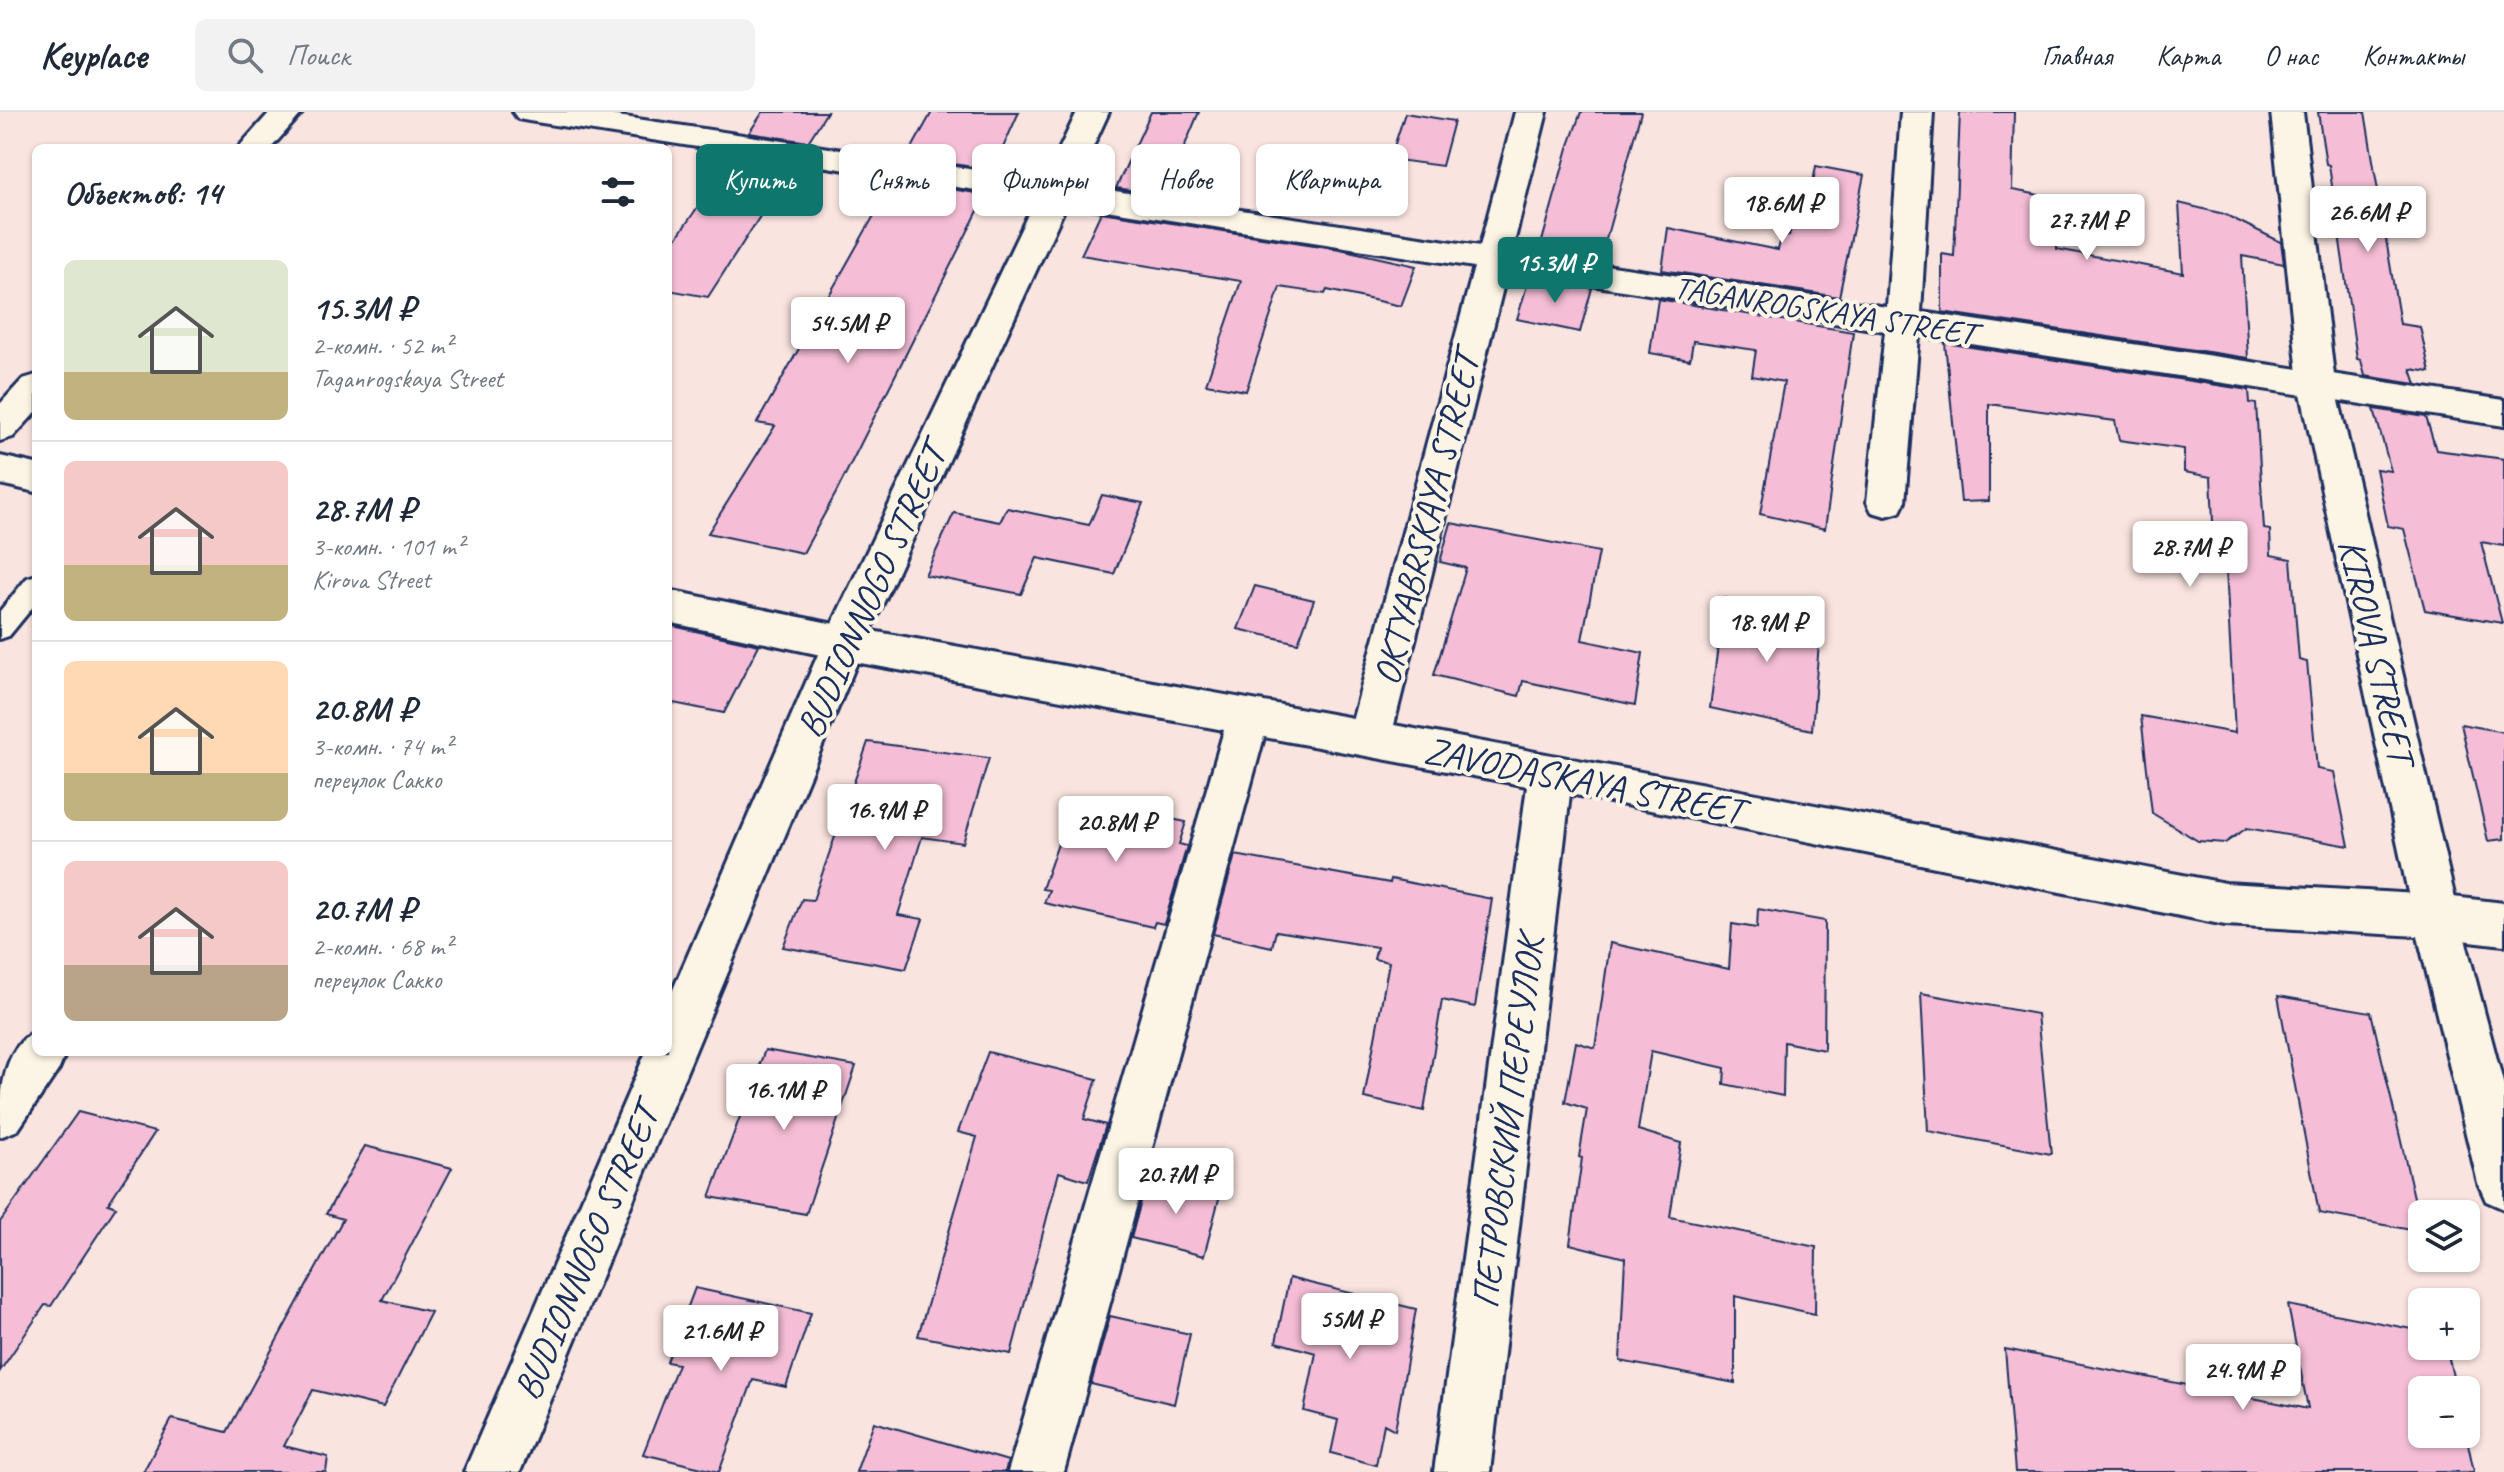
<!DOCTYPE html>
<html lang="ru">
<head>
<meta charset="utf-8">
<style>
	:root { --surface:#fff; --page:#f2f2f3; --text:#1f2937; --muted:#747a83; --line:#e0e1e3; --accent:#0f766e }
	body { margin:0; font-family:Caveat,sans-serif; background:var(--page); color:var(--text); height:100vh; display:flex; flex-direction:column; font-size:30px; white-space:nowrap }
	* { box-sizing:border-box; margin:0 }
	p { font-size:26px; color:var(--muted) }
	.icon { flex:none; width:44px; height:44px; fill:none; stroke:currentColor; stroke-width:2; stroke-linecap:round; stroke-linejoin:round }
	.map { position:relative; flex:1; overflow:hidden }
	.details { position:absolute; left:32px; top:32px; width:640px; height:912px; display:flex; flex-direction:column; background:var(--surface); border-radius:12px; box-shadow:0 2px 6px #0004 }
	.details>* { flex:none }
	.hud { position:absolute; left:696px; top:32px; width:760px; height:72px; display:flex; gap:16px }
	.tools { position:absolute; left:2408px; top:1088px; display:grid; gap:16px }
	.tools a { display:grid; place-items:center; width:72px; height:72px; border-radius:12px; background:var(--surface); box-shadow:0 2px 6px #0004; font-size:40px }
	.price { position:absolute; translate:-50% -68px; padding:0 18px; border-radius:8px; background:#fff; color:#222; font-size:26px; line-height:52px; filter:drop-shadow(0 2px 4px #0008) }
	.price::after { content:''; position:absolute; left:50%; top:48px; width:24px; height:18px; margin-left:-12px; background:inherit; clip-path:polygon(0 0,100% 0,50% 100%) }
	.price.active { background:var(--accent); color:#fff }
	ul { padding:0; list-style:none }
	li { display:flex; align-items:center; gap:24px; height:200px; padding:0 32px }
	li+li { border-top:2px solid var(--line) }
	li span { display:grid; place-items:center; flex:none; width:224px; height:160px; border-radius:12px; color:#555 }
	li>.icon { margin-inline-start:auto }
	span .icon { width:96px; height:96px; fill:#fffc; stroke-width:1 }
	li b { font-size:34px }
	h2 { display:flex; justify-content:space-between; align-items:center; height:96px; padding:0 32px; font-size:34px }
	.pill { padding:0 28px; border-radius:12px; background:var(--surface); box-shadow:0 2px 6px #0004; font-size:28px; line-height:72px }
	.pill.active { background:var(--accent); color:#fff }
	header { display:flex; align-items:center; gap:48px; box-sizing:border-box; height:112px; padding:0 40px; background:var(--surface); border-bottom:2px solid var(--line) }
	header strong { font-size:38px }
	nav { display:flex; gap:44px; margin-inline-start:auto; font-size:28px }
	.search { width:560px; height:72px; background:var(--page); display:flex; align-items:center; gap:20px; box-sizing:border-box; padding:0 28px; border-radius:12px; color:var(--muted); font-size:30px }
	.map>svg:first-child { display:block }
	.building { fill:#f5bed6; stroke:#1b2f5e; stroke-width:2 }
	.lines { fill:none; stroke-linecap:round; stroke-linejoin:round }
	.lane-casing { stroke:#1b2f5e; stroke-width:6 }
	.street-casing { stroke:#1b2f5e; stroke-width:6 }
	.secondary-casing { stroke:#1b2f5e; stroke-width:6 }
	.lane { fill:#fcf5e5; fill-rule:evenodd }
	.street { fill:#fcf5e5; fill-rule:evenodd }
	.secondary { fill:#fcf5e5; fill-rule:evenodd }
	.labels { text-anchor:middle; stroke-width:8; stroke-linejoin:round; paint-order:stroke }
	.far-street-label { font-size:32px; fill:#1b2f5e; stroke:#fcf5e5 }
	.street-label { font-size:38px; fill:#1b2f5e; stroke:#fcf5e5 }
</style>
</head>
<body>
<header>
<strong>Keyplace</strong>
<div class="search"><svg class="icon" aria-label="search" viewBox="0 0 24 24"><circle cx="10" cy="10" r="6"/><path d="M15 15l6 6"/></svg>Поиск</div>
<nav><a>Главная</a><a>Карта</a><a>О нас</a><a>Контакты</a></nav>
</header>
<div class="map">
<svg width="2504" height="1360" viewBox="0 0 2504 1360">
	<rect width="100%" height="100%" fill="#fae4e0"/>
	<filter id="ink" filterUnits="userSpaceOnUse"><feTurbulence type="fractalNoise" baseFrequency=".0125" numOctaves="2"/><feDisplacementMap in="SourceGraphic" scale="16" xChannelSelector="R" yChannelSelector="G"/><feConvolveMatrix kernelMatrix="1 2 1 2 8 2 1 2 1" color-interpolation-filters="sRGB"/></filter>
	<g filter="url(#ink)">
		<path class="building" d="M763,0H827L808,30L749,21Z
			M932,0H1019L993,58L907,45Z
			M1151,0H1199L1164,83L1116,76Z
			M1581,0H1641L1600,149L1539,140L1568,36Z
			M1960,0H2014L2012,78L2056,86L2057,137L2183,161L2179,91L2224,102L2281,130L2284,152L2242,144L2248,246L1942,200V142L1954,144Z
			M2318,0H2365L2400,212L2420,215L2430,260L2411,257L2416,272L2365,264L2361,248L2357,247L2329,53L2326,52Z
			M1405,1L1454,9L1442,54L1390,47Z
			M733,44L793,53L708,185L668,178V138Z
			M1816,54L1864,63L1839,185L1662,158L1668,116L1778,138L1782,122L1789,124L1793,105L1806,108Z
			M894,68L982,82L980,85H985L836,381L803,441L708,421L775,314L757,311Z
			M1101,100L1340,137L1416,154L1401,194L1327,178L1325,182L1280,175L1246,279L1206,272L1241,169L1081,143Z
			M1529,167L1592,176L1580,220L1517,207Z
			M1658,187L1853,220L1825,417L1760,402L1784,270L1752,264L1756,238L1693,229L1690,248L1650,241Z
			M1945,231L2249,278L2250,291L2256,292L2264,417L2270,418L2271,443L2291,447L2299,548L2307,550L2317,657L2334,660L2349,734L2247,716L2225,731L2198,729L2152,701L2141,604L2235,621L2226,457L2215,454L2211,365L2184,360V337L2119,328L2115,309L1989,292V389L1961,390Z
			M2374,297L2426,305L2436,338L2504,347V434L2481,430L2502,511L2425,498L2404,417L2388,414L2376,357L2391,359Z
			M1102,383L1143,391L1114,462L1037,446L1021,482L925,463L954,401L1000,410L1007,396L1089,413Z
			M1451,411L1599,440L1582,528L1643,541L1635,593L1523,569L1519,584L1434,563L1466,456L1440,450Z
			M1255,474L1314,488L1298,531L1238,517Z
			M1724,486L1821,506L1812,618L1710,596Z
			M668,513L759,533L724,601L668,590Z
			M2461,612L2504,620V727L2488,729Z
			M868,630L989,646L963,731L922,725L898,803L923,807L906,857L783,835L802,787L813,788Z
			M1074,687L1186,710L1179,732L1187,734L1164,812L1155,810L1153,815L1044,791L1049,778L1042,777Z
			M1235,743L1390,771L1391,767L1492,787L1475,895L1442,888L1424,999L1364,986L1389,850L1374,847L1377,835L1276,819L1272,835L1213,822Z
			M1758,797L1825,809L1824,938L1784,930L1783,984L1724,972L1725,956L1651,939L1638,1018L1681,1031L1670,1105L1816,1135L1815,1202L1735,1184V1271L1620,1249L1625,1146L1570,1132L1582,1046L1579,1045L1587,997L1565,990L1576,930L1595,936L1610,831L1729,857L1732,812L1757,816Z
			M1921,881L2037,902L2051,1042L1928,1019Z
			M2278,884L2371,900L2422,1120L2319,1101Z
			M765,938L856,954L806,1102L710,1085Z
			M988,940L1097,967L1084,1007L1106,1013L1088,1069L1059,1060L1011,1242L918,1224L977,1025L958,1020Z
			M78,1000L155,1020L108,1092L116,1095L51,1194L45,1193L0,1259V1110Z
			M365,1034L452,1056L382,1188L431,1200L383,1295L313,1278L284,1334L328,1345L326,1360H143L172,1307L227,1320L343,1107L326,1102Z
			M1148,1064L1220,1083L1204,1144L1131,1126Z
			M1289,1166L1416,1197L1395,1318L1384,1312L1376,1353L1331,1341L1338,1308L1304,1299L1316,1241L1276,1230Z
			M695,1176L811,1201L786,1275L753,1268L719,1360L643,1342L678,1252L667,1250Z
			M2288,1193L2422,1219V1234H2446L2456,1278H2422V1322H2466L2474,1360H2015L2005,1237L2308,1297Z
			M1110,1204L1190,1222L1174,1292L1091,1272Z
			M874,1310L1008,1349L1005,1360H856Z"/>
		<g class="lines">
			<g class="lane-casing">
				<path id="lane" d="M36,463V491L9,524L0,527V499L27,466Z"/>
			</g>
			<g class="street-casing">
				<path id="street" d="M513,0H591L1480,134L1515,0H1547L1512,139L1887,195L1901,0H1933L1921,200L2504,288V314L1919,224L1905,390L1900,400L1886,404L1872,400L1867,390L1885,219L1507,160L1394,613L2225,771L2436,783L2504,791V833L2436,825L2225,813L1570,682L1490,1360H1434L1527,674L1264,625L1064,1360H1008L1224,618L844,548L668,510V478L844,514L1353,606L1474,155L529,9L518,7Z
					M0,344L36,352V380L0,372Z
					M36,919V940H66L59,957L18,1018L0,1025C0,988 0,936 36,919Z"/>
			</g>
			<g class="secondary-casing">
				<path id="secondary" d="M270,0H303L271,36H238Z
					M1077,0H1109L865,531L520,1360H464L646,940H668V889L823,531Z
					M2271,0H2303L2335,272L2459,804L2504,974V1097L2486,1089L2478,1071L2413,804L2299,272Z
					M36,263V300L13,325L0,329V292L23,267Z"/>
			</g>
			<use href="#lane" class="lane"/>
			<use href="#street" class="street"/>
			<use href="#secondary" class="secondary"/>
		</g>
	</g>
	<g class="labels">
		<g class="far-street-label">
			<text transform="translate(1825 198) rotate(9)" y="11">TAGANROGSKAYA STREET</text>
		</g>
		<g class="street-label">
			<text transform="translate(1426 407) rotate(-76)" y="13">OKTYABRSKAYA STREET</text>
			<text transform="translate(871 479) rotate(-66)" y="13">BUDIONNOGO STREET</text>
			<text transform="translate(2377 539) rotate(77)" y="13">KIROVA STREET</text>
			<text transform="translate(1584 668) rotate(11)" y="13">ZAVODASKAYA STREET</text>
			<text transform="translate(1507 1010) rotate(-83)" y="13">ПЕТРОВСКИЙ ПЕРЕУЛОК</text>
			<text transform="translate(586 1140) rotate(-67)" y="13">BUDIONNOGO STREET</text>
		</g>
	</g>
</svg>
<div class="tools">
<a><svg class="icon" aria-label="layers" viewBox="0 0 24 24"><path d="M12 4l9 5-9 5-9-5zM3 14l9 5 9-5"/></svg></a>
<a>+</a>
<a>−</a>
</div>
<b class="price" style="left:1782px;top:133px">18.6M ₽</b>
<b class="price" style="left:2368px;top:142px">26.6M ₽</b>
<b class="price" style="left:2087px;top:150px">27.7M ₽</b>
<b class="price active" style="left:1555px;top:193px">15.3M ₽</b>
<b class="price" style="left:848px;top:253px">54.5M ₽</b>
<b class="price" style="left:2190px;top:477px">28.7M ₽</b>
<b class="price" style="left:1767px;top:552px">18.9M ₽</b>
<b class="price" style="left:885px;top:740px">16.9M ₽</b>
<b class="price" style="left:1116px;top:752px">20.8M ₽</b>
<b class="price" style="left:784px;top:1020px">16.1M ₽</b>
<b class="price" style="left:1176px;top:1104px">20.7M ₽</b>
<b class="price" style="left:1350px;top:1249px">55M ₽</b>
<b class="price" style="left:721px;top:1261px">21.6M ₽</b>
<b class="price" style="left:2243px;top:1300px">24.9M ₽</b>
<div class="hud">
<a class="pill active">Купить</a>
<a class="pill">Снять</a>
<a class="pill">Фильтры</a>
<a class="pill">Новое</a>
<a class="pill">Квартира</a>
</div>
<section class="details">
<h2>Объектов: 14<svg class="icon" aria-label="filters" viewBox="0 0 24 24"><path d="M4 7h16M4 17h16"/><circle cx="9" cy="7" r="2"/><circle cx="15" cy="17" r="2"/></svg></h2>
<ul>
<li><span style="background:linear-gradient(#dfe7d0 70%,#c2b280 0)"><svg class="icon" aria-label="home" viewBox="0 0 24 24"><path d="M3 11l9-7 9 7M6 9v11h12V9"/></svg></span><div><b>15.3M ₽</b><p>2-комн. · 52 m²</p><p>Taganrogskaya Street</p></div></li>
<li><span style="background:linear-gradient(#f6c9c9 65%,#c2b280 0)"><svg class="icon" aria-label="home" viewBox="0 0 24 24"><path d="M3 11l9-7 9 7M6 9v11h12V9"/></svg></span><div><b>28.7M ₽</b><p>3-комн. · 101 m²</p><p>Kirova Street</p></div></li>
<li><span style="background:linear-gradient(#ffd9b3 70%,#c2b280 0)"><svg class="icon" aria-label="home" viewBox="0 0 24 24"><path d="M3 11l9-7 9 7M6 9v11h12V9"/></svg></span><div><b>20.8M ₽</b><p>3-комн. · 74 m²</p><p>переулок Сакко</p></div></li>
<li><span style="background:linear-gradient(#f6c9c9 65%,#b9a48a 0)"><svg class="icon" aria-label="home" viewBox="0 0 24 24"><path d="M3 11l9-7 9 7M6 9v11h12V9"/></svg></span><div><b>20.7M ₽</b><p>2-комн. · 68 m²</p><p>переулок Сакко</p></div></li>
</ul>
</section>
</div>
</body>
</html>
